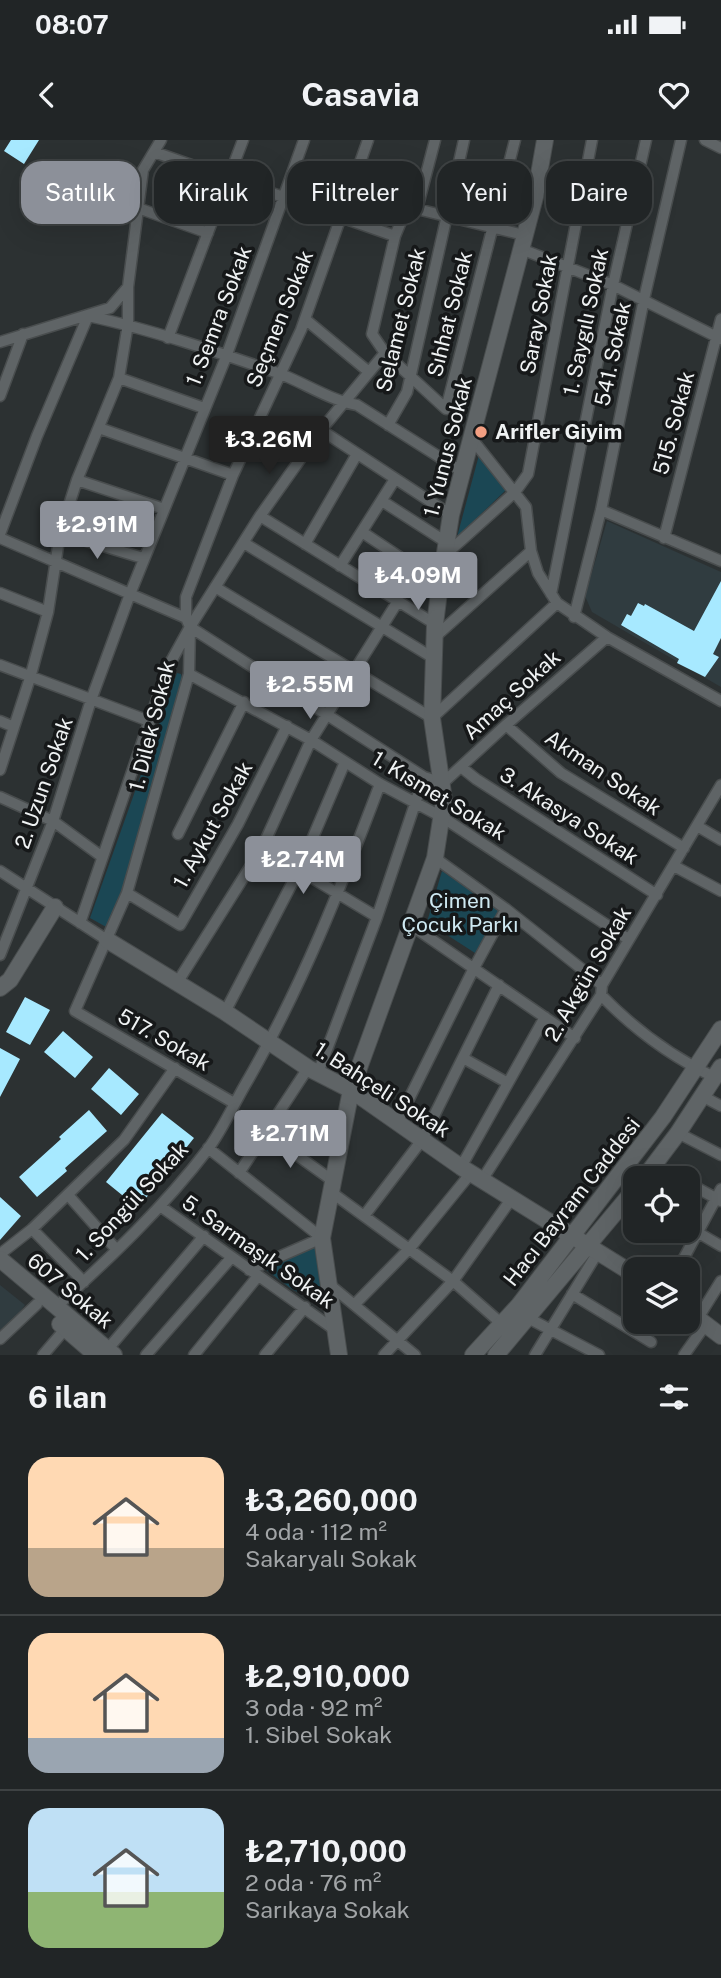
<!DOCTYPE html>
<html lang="tr">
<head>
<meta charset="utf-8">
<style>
	:root { --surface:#212526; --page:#2d3132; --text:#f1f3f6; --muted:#a2a5a7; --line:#3e4243; --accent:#8c9099 }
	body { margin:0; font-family:"Public Sans",sans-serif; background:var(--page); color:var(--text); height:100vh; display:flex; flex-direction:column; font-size:26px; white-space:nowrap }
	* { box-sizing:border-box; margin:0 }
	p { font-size:23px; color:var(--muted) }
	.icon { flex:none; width:38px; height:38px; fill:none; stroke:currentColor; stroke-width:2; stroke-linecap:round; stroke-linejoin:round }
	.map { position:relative; height:1215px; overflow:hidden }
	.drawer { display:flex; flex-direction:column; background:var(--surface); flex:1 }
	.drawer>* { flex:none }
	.banner { position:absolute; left:21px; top:21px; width:679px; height:63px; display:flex; gap:14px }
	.fabs { position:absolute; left:623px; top:1026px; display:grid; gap:14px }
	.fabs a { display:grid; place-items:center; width:77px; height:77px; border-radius:14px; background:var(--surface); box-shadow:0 7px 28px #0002,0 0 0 2px var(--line); font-size:35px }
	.price { position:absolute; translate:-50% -60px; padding:0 16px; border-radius:7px; background:var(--accent); color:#fff; font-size:23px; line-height:46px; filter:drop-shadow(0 2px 4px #0008) }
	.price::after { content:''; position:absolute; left:50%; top:42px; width:21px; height:16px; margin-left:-10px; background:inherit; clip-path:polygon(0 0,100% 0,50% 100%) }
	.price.selected { background:#222; color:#fff }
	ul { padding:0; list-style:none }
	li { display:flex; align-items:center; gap:21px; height:175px; padding:0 28px }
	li+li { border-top:2px solid var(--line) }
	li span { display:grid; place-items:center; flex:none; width:196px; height:140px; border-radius:21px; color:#555 }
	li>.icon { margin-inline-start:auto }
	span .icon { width:84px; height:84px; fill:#fffc; stroke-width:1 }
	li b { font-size:30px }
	h2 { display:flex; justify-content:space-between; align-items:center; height:84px; padding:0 28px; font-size:30px }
	.tag { padding:0 24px; border-radius:21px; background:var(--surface); box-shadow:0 7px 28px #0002,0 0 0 2px var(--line); font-size:24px; line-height:63px }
	.tag.selected { background:var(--accent); color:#fff }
	.status { display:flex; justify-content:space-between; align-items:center; height:49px; padding:0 35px; background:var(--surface); direction:ltr }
	.status svg { height:19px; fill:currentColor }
	header { display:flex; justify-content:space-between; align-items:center; height:91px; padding:0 28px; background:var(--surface); font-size:32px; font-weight:700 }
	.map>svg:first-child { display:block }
	.built { fill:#303c40 }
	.green { fill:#1b4754 }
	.building { fill:#a7e9ff }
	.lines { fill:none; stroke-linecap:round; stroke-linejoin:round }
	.street-casing { stroke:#494d4e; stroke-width:13 }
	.secondary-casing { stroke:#494d4e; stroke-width:18 }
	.street { stroke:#5f6466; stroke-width:10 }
	.secondary { stroke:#5f6466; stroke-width:16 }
	.poi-dot { fill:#f39f82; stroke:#161819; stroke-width:2.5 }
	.labels { text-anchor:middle; stroke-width:7; stroke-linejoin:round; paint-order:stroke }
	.street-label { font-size:21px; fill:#eff2f3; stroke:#161819 }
	.poi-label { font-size:21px; font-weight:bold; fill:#eff2f3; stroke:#161819; text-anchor:start }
	.park-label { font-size:21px; fill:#cfe9f2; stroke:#161819 }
</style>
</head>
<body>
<div class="status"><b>08:07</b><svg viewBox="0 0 49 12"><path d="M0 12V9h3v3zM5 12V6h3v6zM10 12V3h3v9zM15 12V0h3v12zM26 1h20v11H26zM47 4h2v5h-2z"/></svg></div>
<header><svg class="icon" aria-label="back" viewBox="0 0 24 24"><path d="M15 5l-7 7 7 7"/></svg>Casavia<svg class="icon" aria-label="heart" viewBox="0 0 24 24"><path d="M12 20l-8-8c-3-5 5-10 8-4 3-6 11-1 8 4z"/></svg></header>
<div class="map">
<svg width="721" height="1215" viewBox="0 0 721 1215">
	<rect width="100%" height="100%" fill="#2c3132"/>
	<path class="built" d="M607,381L721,432V547L592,472L585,456Z
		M0,1145L25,1165L0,1200Z"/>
	<path class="green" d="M479,315L507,349L457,397Z
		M177,533L181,534L183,542L135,713L108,788L90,778Z
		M442,731L500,771L475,813L427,782Z
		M315,1107L327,1160L323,1163L293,1150L265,1129Z"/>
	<path class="building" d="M11,0H39L24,24L4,11Z
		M721,441V498L713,514L719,517L705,537L677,523L679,519L621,485L627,474L631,476L638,463L644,466L645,464L694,491Z
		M25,857L50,870L30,905L6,892Z
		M63,891L93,917L75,938L44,912Z
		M0,908L20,919L0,957Z
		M109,928L139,954L121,975L91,949Z
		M89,970L107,991L65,1028L67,1031L37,1057L19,1037L61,999L59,997Z
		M162,973L194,998L138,1068L106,1042Z
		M0,1057L21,1076L0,1100Z"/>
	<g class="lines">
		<g class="street-casing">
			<path id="street" d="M435,0L417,69L405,72L395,96L372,194L385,213L446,269L515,0
				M705,0L721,8
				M154,12L395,96
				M138,68L208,93
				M417,69L524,95
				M521,109L613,145L721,199
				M305,179L369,232
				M168,198L243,0
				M0,202L110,168L128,147
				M119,238L204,268
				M0,256L23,194
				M388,285L407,252L464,0
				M99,288L233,335
				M321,290L451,375
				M472,299L526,367L531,411L538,433L557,463L607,497L721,561
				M77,340L164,369
				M382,361L446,402
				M601,370L721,421
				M260,376L435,484
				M362,392L440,444
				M60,393L143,418
				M0,394L37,296L88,176C150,189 217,212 278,233C305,243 329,260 357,265L463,332
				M0,398L186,478
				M664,398L721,179
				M244,403L435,519
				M305,404L357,314
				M444,416L515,352L528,334L592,0
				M340,426L395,339
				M215,447L432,578L557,463
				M0,453L48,472
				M551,454L613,145L646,0
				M574,477L601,370L644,159L681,0
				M190,487L424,637L443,643L506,585L607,497
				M435,497L531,411
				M0,525L149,581
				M189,534L311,600L380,644L442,677L628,799
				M0,581L14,587
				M506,585L561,633L684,708
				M461,627L476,639L657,755
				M0,630L30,538L48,472L60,393L77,340L119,238L128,184V147L143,30L161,0
				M0,657L53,681L101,716
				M697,686L721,700
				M178,694L244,562
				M262,708L377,777
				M435,718L506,769L602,845
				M674,726L721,751
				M0,731L107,800
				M127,753L180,785L238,684L287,586
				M80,783L168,527L190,487L260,376L321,290L385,213
				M412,786L575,898
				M0,815L53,681L91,560L130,454L226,217L304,0
				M177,843L262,708L311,600L398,461
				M601,855C633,888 672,917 714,937
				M225,872L299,730L345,622
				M463,918L508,943
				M318,933L377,777L424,637
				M702,956L721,966
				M234,963L75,871L127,753L189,534L190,487L186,478V457L233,335L301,190L368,0
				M397,983L474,828L506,769
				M266,993L333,1041
				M678,993L721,1015
				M208,1008L322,1098L249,1130
				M655,1025L679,1038
				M461,1027L545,877
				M239,1033L308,928
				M482,1040L601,855L602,845L721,645
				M688,1043L721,1061
				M331,1052L453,1141L502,1184
				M68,1055L116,1109
				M160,1066L335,1190
				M364,1076L422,1000L499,845
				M32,1089L84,1142
				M697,1092L721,1106
				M4,1111L32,1089L124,1000L175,928
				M678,1129L721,1049
				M330,1145L415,1215
				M572,1154L651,1202
				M355,1164L410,1108L471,1033
				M56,1167C110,1118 164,1067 208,1009C222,990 233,966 245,945C301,849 341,747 380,644
				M528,1178L599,1215
				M698,1178L721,1141
				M638,1193L646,1181
				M0,1199L37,1164
				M107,1210L204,1096
				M43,1215L66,1188
				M146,1215L231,1118
				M194,1215L258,1136
				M265,1215L305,1167
				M384,1215L453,1141L512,1058
				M535,1215L598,1112
				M684,1215L706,1184"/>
		</g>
		<g class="secondary-casing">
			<path id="secondary" d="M107,800L225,872L308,928L351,950L461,1027L635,1135
				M0,848L10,840L55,767
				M644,1038L678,993L721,927
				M0,1119L114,1215
				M688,1171L721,1196
				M60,1184L96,1215
				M339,1215L322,1098L351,950L435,718L444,660L432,578L435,484L440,444L451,375L535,57L545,0
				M473,1215L519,1165L663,977L721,889
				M496,1215L635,1049"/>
		</g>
		<use href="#street" class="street"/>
		<use href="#secondary" class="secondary"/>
	</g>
	<circle class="poi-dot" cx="481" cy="292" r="7"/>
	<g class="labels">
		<g class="street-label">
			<text transform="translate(450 174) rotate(-76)" y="7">Sıhhat Sokak</text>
			<text transform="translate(539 174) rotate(-79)" y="7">Saray Sokak</text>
			<text transform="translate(219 176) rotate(-69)" y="7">1. Semra Sokak</text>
			<text transform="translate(280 179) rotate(-68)" y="7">Seçmen Sokak</text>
			<text transform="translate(401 180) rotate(-76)" y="7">Selamet Sokak</text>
			<text transform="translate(586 182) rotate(-78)" y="7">1. Saygılı Sokak</text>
			<text transform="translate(613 214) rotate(-78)" y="7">541. Sokak</text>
			<text transform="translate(674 283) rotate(-75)" y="7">515. Sokak</text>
			<text transform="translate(448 307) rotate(-76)" y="7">1. Yunus Sokak</text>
			<text transform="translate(512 555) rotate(-42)" y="7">Amaç Sokak</text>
			<text transform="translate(152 586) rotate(-76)" y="7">1. Dilek Sokak</text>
			<text transform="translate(603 633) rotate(34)" y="7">Akman Sokak</text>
			<text transform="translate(44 643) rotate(-71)" y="7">2. Uzun Sokak</text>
			<text transform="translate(439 656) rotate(31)" y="7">1. Kısmet Sokak</text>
			<text transform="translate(569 676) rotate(33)" y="7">3. Akasya Sokak</text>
			<text transform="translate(213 685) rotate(-61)" y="7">1. Aykut Sokak</text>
			<text transform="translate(588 834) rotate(-60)" y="7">2. Akgün Sokak</text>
			<text transform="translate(164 900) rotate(30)" y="7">517. Sokak</text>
			<text transform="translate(382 950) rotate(33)" y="7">1. Bahçeli Sokak</text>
			<text transform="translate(132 1062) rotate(-47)" y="7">1. Songül Sokak</text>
			<text transform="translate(572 1062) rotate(-52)" y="7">Hacı Bayram Caddesi</text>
			<text transform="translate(258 1112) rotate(35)" y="7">5. Sarmaşık Sokak</text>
			<text transform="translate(70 1151) rotate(40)" y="7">607 Sokak</text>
		</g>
		<g class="poi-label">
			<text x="495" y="299">Arifler Giyim</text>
		</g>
		<g class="park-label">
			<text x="460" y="768">Çimen<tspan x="460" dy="24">Çocuk Parkı</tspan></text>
		</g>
	</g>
</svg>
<div class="fabs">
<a><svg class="icon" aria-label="locate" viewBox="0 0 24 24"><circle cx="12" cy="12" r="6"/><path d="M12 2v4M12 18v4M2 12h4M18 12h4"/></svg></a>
<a><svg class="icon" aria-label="layers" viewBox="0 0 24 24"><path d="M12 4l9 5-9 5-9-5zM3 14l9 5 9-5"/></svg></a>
</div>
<b class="price selected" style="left:269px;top:336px">₺3.26M</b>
<b class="price" style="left:97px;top:421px">₺2.91M</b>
<b class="price" style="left:418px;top:472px">₺4.09M</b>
<b class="price" style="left:310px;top:581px">₺2.55M</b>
<b class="price" style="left:303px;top:756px">₺2.74M</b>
<b class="price" style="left:290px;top:1030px">₺2.71M</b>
<div class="banner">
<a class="tag selected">Satılık</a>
<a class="tag">Kiralık</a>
<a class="tag">Filtreler</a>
<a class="tag">Yeni</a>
<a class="tag">Daire</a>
</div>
</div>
<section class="drawer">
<h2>6 ilan<svg class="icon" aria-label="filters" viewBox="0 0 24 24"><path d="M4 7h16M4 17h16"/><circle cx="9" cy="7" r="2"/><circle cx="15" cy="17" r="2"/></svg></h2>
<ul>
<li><span style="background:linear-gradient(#ffd9b3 65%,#b9a48a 0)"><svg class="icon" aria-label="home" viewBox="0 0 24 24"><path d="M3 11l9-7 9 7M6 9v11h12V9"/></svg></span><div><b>₺3,260,000</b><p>4 oda · 112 m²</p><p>Sakaryalı Sokak</p></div></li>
<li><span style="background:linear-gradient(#ffd9b3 75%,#9aa5b1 0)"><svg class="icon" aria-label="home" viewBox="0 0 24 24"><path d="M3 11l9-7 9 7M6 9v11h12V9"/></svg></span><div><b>₺2,910,000</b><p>3 oda · 92 m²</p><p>1. Sibel Sokak</p></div></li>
<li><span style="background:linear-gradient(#bfe0f5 60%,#8fb573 0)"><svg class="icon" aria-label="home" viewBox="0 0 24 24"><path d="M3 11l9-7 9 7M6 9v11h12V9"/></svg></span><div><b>₺2,710,000</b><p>2 oda · 76 m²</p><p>Sarıkaya Sokak</p></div></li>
</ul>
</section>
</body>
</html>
